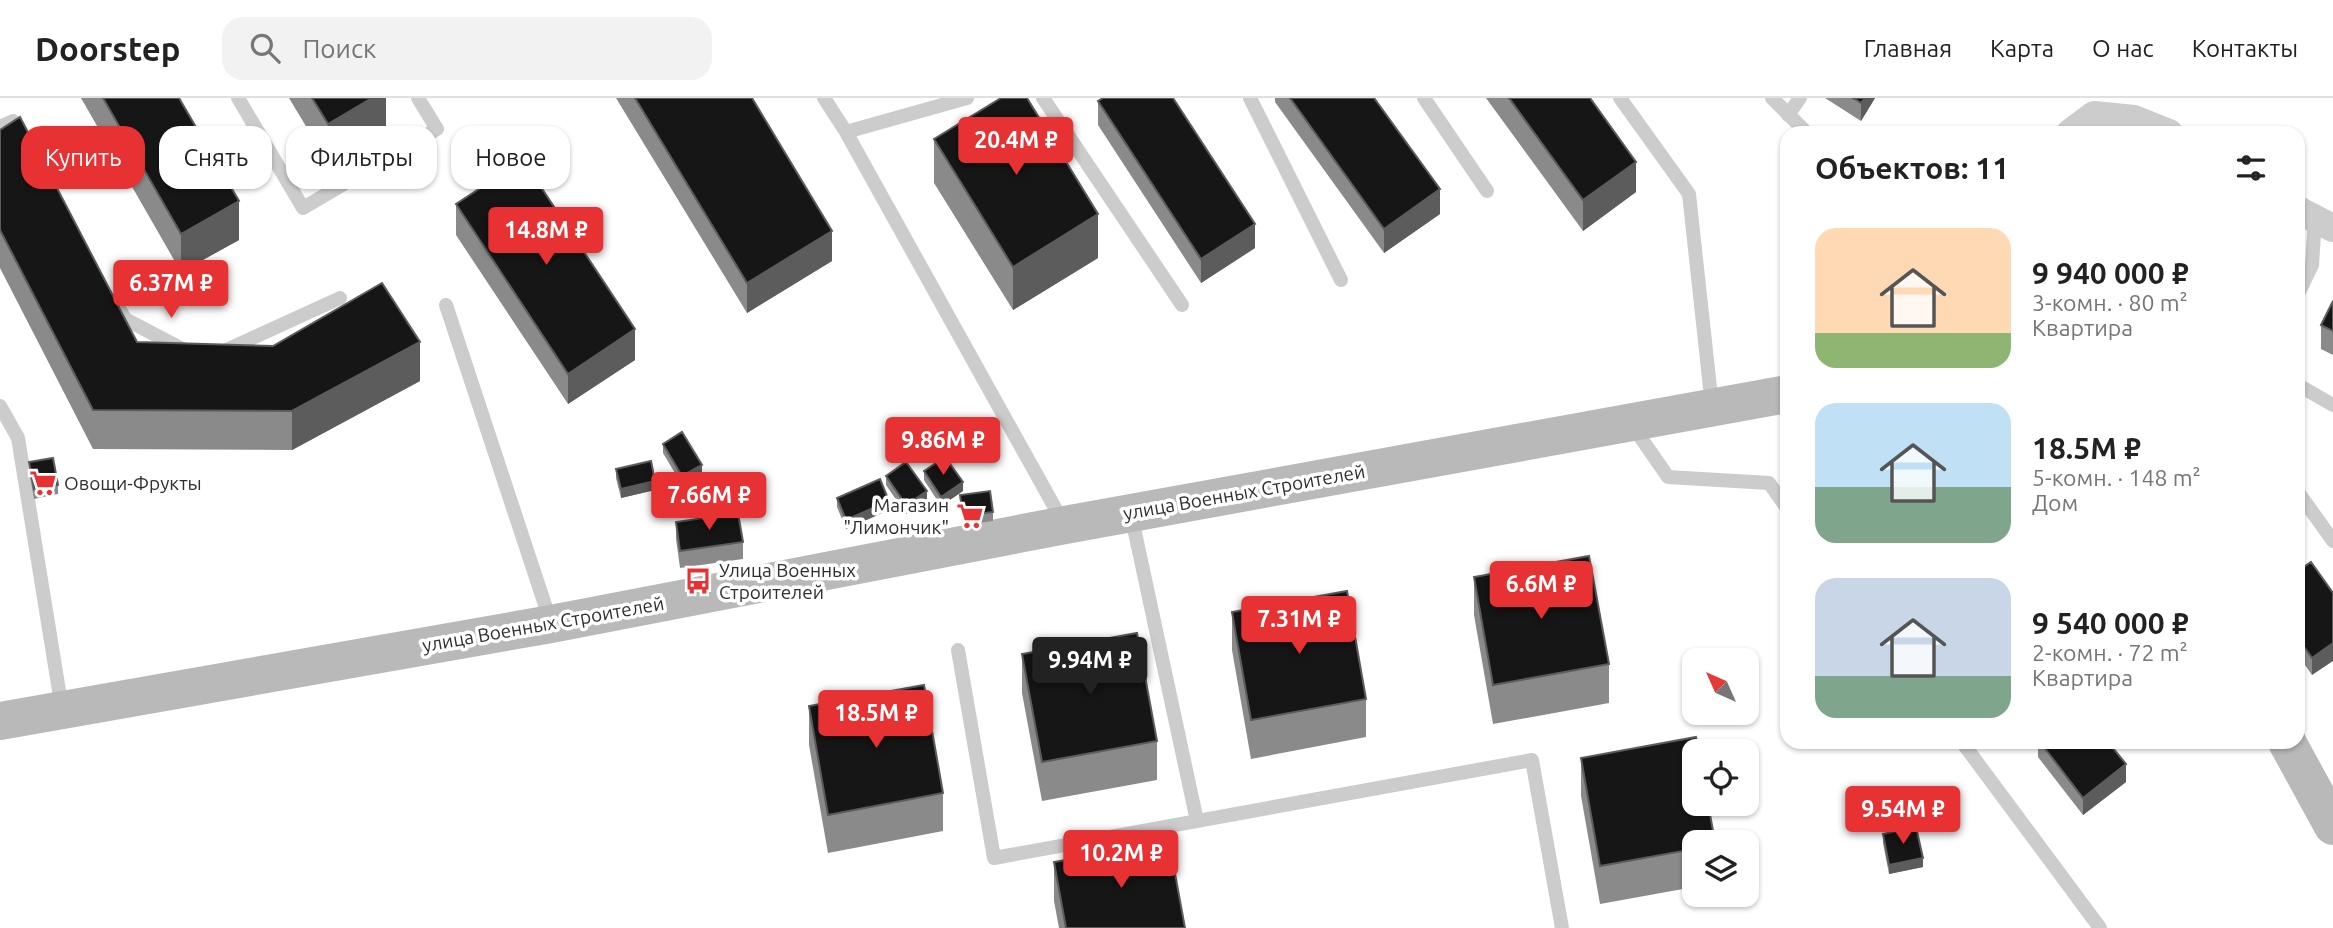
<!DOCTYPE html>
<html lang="ru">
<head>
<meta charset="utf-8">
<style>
	:root { --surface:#fff; --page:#f2f2f2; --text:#222; --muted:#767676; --line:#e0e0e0; --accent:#e73133 }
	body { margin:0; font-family:Ubuntu,sans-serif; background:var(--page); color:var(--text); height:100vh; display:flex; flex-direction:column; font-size:26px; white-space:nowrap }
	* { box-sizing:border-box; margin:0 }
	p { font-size:23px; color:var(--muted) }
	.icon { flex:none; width:38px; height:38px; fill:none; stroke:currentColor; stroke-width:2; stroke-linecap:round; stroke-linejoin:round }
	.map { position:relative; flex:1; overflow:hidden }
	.details { position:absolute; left:1780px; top:28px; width:525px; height:623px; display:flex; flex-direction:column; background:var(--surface); border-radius:21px; box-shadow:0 2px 5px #0004 }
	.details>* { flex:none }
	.top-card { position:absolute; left:21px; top:28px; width:665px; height:63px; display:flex; gap:14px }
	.needle { width:46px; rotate:315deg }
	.buttons { position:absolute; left:1682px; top:550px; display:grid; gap:14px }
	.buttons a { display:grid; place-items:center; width:77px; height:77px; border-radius:14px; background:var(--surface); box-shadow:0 2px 5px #0004; font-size:35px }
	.price { position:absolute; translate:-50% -60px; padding:0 16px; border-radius:7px; background:var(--accent); color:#fff; font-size:23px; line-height:46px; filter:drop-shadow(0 2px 4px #0008) }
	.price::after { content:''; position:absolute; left:50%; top:42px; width:21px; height:16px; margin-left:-10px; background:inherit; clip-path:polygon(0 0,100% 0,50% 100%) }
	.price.current { background:#222; color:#fff }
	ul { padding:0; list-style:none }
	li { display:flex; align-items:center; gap:21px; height:175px; padding:0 35px }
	li span { display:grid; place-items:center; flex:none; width:196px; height:140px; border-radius:21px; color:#555 }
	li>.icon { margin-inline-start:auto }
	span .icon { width:84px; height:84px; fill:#fffc; stroke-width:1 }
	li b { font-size:30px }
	h2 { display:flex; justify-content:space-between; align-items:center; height:84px; padding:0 35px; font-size:30px }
	.tag { padding:0 24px; border-radius:21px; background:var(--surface); box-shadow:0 2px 5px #0004; font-size:24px; line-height:63px }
	.tag.current { background:var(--accent); color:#fff }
	header { display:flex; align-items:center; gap:42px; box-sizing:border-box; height:98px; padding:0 35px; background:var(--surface); border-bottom:2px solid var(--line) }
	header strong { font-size:33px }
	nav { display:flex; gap:38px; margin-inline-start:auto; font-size:24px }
	.search { width:490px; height:63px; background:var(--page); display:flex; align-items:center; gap:18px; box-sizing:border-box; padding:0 24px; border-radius:21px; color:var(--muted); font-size:26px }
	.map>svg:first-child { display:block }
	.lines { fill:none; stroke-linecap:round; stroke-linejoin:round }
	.service { stroke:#ccc; stroke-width:14 }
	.minor { stroke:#ccc; stroke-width:28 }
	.secondary { stroke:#b9b9b9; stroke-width:38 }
	.wall { fill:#8a8a8a }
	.shaded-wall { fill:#5c5c5c }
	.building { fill:#161616; stroke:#5c5c5c; stroke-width:2 }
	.labels { text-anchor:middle; stroke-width:7; stroke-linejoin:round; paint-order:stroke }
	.poi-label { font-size:19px; fill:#2f2f2f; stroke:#fff; text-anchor:start }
	.street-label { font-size:19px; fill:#2f2f2f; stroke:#fff }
</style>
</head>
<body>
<header>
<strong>Doorstep</strong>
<div class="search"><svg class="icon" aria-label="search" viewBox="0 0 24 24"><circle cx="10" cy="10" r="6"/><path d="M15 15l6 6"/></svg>Поиск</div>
<nav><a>Главная</a><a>Карта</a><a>О нас</a><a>Контакты</a></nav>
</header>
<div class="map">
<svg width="2333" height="830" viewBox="0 0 2333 830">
	<rect width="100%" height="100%" fill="#fff"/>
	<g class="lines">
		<path class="service" d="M238,0L303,110L437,31L418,0
			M824,0L846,34
			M967,0L846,34L1064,426
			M1043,0L1182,207
			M1250,0L1341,182
			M1424,0L1487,93
			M1620,0L1689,96L1712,308
			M1772,0L1807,35
			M1788,17L1800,0
			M0,29L13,23L22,39
			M2298,196L2312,167L2315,121
			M115,203L125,221L188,254
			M446,207L551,525
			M222,254L340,200
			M2298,287L2333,307
			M0,308L18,340L62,611
			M1632,327L1668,379L1769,385L1787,410
			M2298,394L2333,443
			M1131,416L1197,723
			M958,552L994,760L1532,662L1562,830
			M1962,644L2100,830"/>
		<path class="minor" d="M2070,35L2094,17L2134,21L2169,35
			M2298,112L2333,130"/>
		<path class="secondary" d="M0,623L551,526L1065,427L1787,296
			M2287,644L2333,728"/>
	</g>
	<path class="wall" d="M81,0H179L239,142L181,174Z
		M289,0H386V30L328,65Z
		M616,0H752L832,163L747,215Z
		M1275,0H1374L1440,116L1384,155L1275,4Z
		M1486,0H1590L1636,94L1583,133Z
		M1825,0H1875L1861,23Z
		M1098,3L1255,150L1201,185L1098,27Z
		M0,32L137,244L420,283L292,352L93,351L0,170Z
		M934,41L1098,160L1013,212L934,85Z
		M456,106L635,262L568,306L456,137Z
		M2333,203V257L2321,251V227Z
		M663,346L702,376L682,387L663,355Z
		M29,364L58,387V396L34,401L29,373Z
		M616,371L655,392L621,400L616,380Z
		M924,373L963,393L941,408L924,382Z
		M886,378L927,402L906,416L886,387Z
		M960,397L993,414V423L963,427Z
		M837,400L889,412L846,431L837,409Z
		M676,424L743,444V461L680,470L676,441Z
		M2298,473L2333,495L2312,577L2298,557Z
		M1474,479L1609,566V605L1493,626L1474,517Z
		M1232,514L1366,601V639L1251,661L1232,552Z
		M1022,556L1157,643V682L1042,703L1022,595Z
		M809,608L943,695V733L828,755L809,647Z
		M2038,644H2108L2126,684L2083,717L2038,659Z
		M1581,660L1694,744V789L1600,806L1581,698Z
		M1883,736L1923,769L1889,776L1883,745Z
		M1054,764L1185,830H1059L1054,803Z"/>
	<path class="shaded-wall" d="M372,0H386V30L328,65V26Z
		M1865,0H1875L1861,23V5Z
		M1636,64V94L1583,133V102Z
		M1440,91V116L1384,155V131Z
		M239,103V142L181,174V136Z
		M1098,116V160L1013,212V169Z
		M1255,126V150L1201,185V161Z
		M832,133V163L747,215V185Z
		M635,231V262L568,306V276Z
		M420,244V283L292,352V313Z
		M702,367V376L682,387V378Z
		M655,383V392L621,400V391Z
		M963,384V393L941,408V399Z
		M927,393V402L906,416V407Z
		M889,403V412L846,431V422Z
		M2333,545V563L2312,577V560Z
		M2126,666V684L2083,717V700Z
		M1923,760V769L1889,776V767Z"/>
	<path class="building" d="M103,0H179L239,103L181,136Z
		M312,0H372L328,26Z
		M635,0H752L832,133L747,185Z
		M1001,0H1027L1098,116L1013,169L934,41Z
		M1103,0H1173L1255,126L1201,161L1098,3Z
		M1290,0H1374L1440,91L1384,131Z
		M1509,0H1590L1636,64L1583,102Z
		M1853,0H1865L1861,5Z
		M20,19L137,244L273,248L382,185L420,244L292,313L93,312L0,132V32Z
		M523,62L635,231L568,276L456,106Z
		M2333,203V233L2321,227Z
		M682,334L702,367L682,378L663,346Z
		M945,359L963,384L941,399L924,373Z
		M53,360L58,387L34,391L29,364Z
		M651,363L655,383L621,391L616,371Z
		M906,364L927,393L906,407L886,378Z
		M880,381L889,403L846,422L837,400Z
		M990,393L993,414L963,418L960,397Z
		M738,415L743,444L680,453L676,424Z
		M1589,458L1609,566L1493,587L1474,479Z
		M2311,464L2333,495V545L2312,560L2298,540V473Z
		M1347,493L1366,601L1251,622L1232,514Z
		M1137,535L1157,643L1042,664L1022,556Z
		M924,587L943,695L828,717L809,608Z
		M1696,639L1699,653H1694V705H1708L1715,744H1694V751L1600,768L1581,660Z
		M2040,644H2108L2126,666L2083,700Z
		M1916,729L1923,760L1889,767L1883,736Z
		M1169,743L1185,830H1066L1054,764Z"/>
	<defs>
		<g id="supermarket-bare" transform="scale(2.1)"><path d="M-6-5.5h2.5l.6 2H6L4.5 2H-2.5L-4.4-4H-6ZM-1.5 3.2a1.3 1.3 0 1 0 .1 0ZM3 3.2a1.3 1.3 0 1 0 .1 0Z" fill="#e73133" stroke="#fff" stroke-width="2.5" paint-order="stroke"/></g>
		<g id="bus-bare" transform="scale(2.1)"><path d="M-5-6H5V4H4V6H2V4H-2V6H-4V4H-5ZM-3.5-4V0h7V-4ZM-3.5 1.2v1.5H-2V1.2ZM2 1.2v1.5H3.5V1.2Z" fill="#e73133" stroke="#fff" stroke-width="2.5" paint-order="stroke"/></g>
	</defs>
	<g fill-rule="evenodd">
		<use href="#supermarket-bare" x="43" y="385"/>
		<use href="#supermarket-bare" x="970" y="418"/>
		<use href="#bus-bare" x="698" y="483"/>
	</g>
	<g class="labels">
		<g class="poi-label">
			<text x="64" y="392">Овощи-Фрукты</text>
			<text x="949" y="414" text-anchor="end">Магазин<tspan x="949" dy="22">"Лимончик"</tspan></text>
			<text x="719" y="479">Улица Военных<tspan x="719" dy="22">Строителей</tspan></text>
		</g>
		<g class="street-label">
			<text transform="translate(1244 394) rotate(-10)" y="7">улица Военных Строителей</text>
			<text transform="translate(543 526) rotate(-10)" y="7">улица Военных Строителей</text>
		</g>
	</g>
</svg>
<div class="buttons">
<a><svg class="needle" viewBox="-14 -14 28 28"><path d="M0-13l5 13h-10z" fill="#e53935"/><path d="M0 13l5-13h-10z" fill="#767676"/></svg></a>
<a><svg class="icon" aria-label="locate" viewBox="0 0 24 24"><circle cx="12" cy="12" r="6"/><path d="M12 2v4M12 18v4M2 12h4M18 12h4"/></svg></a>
<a><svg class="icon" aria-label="layers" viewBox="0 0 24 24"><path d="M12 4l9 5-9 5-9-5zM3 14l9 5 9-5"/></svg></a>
</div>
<b class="price" style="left:1016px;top:79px">20.4M ₽</b>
<b class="price" style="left:546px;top:169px">14.8M ₽</b>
<b class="price" style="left:171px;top:222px">6.37M ₽</b>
<b class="price" style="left:943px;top:379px">9.86M ₽</b>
<b class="price" style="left:709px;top:434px">7.66M ₽</b>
<b class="price" style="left:1541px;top:523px">6.6M ₽</b>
<b class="price" style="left:1299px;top:558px">7.31M ₽</b>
<b class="price current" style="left:1090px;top:599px">9.94M ₽</b>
<b class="price" style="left:876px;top:652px">18.5M ₽</b>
<b class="price" style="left:1903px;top:748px">9.54M ₽</b>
<b class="price" style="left:1121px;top:792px">10.2M ₽</b>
<div class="top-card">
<a class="tag current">Купить</a>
<a class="tag">Снять</a>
<a class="tag">Фильтры</a>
<a class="tag">Новое</a>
</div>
<section class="details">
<h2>Объектов: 11<svg class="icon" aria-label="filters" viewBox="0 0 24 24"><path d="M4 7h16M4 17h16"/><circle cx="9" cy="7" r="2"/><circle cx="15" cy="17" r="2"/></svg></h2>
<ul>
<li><span style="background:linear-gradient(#ffd9b3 75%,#8fb573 0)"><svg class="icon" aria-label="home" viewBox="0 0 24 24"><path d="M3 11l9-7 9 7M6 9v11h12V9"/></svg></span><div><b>9 940 000 ₽</b><p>3-комн. · 80 m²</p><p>Квартира</p></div></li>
<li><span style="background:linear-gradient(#bfe0f5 60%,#7fa58c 0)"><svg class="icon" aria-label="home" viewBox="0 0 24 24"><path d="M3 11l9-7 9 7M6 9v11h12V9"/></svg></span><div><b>18.5M ₽</b><p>5-комн. · 148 m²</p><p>Дом</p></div></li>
<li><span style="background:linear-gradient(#c9d6e8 70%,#7fa58c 0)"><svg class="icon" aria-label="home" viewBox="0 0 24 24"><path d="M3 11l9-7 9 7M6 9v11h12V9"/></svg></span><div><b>9 540 000 ₽</b><p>2-комн. · 72 m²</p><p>Квартира</p></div></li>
</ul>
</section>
</div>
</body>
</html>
